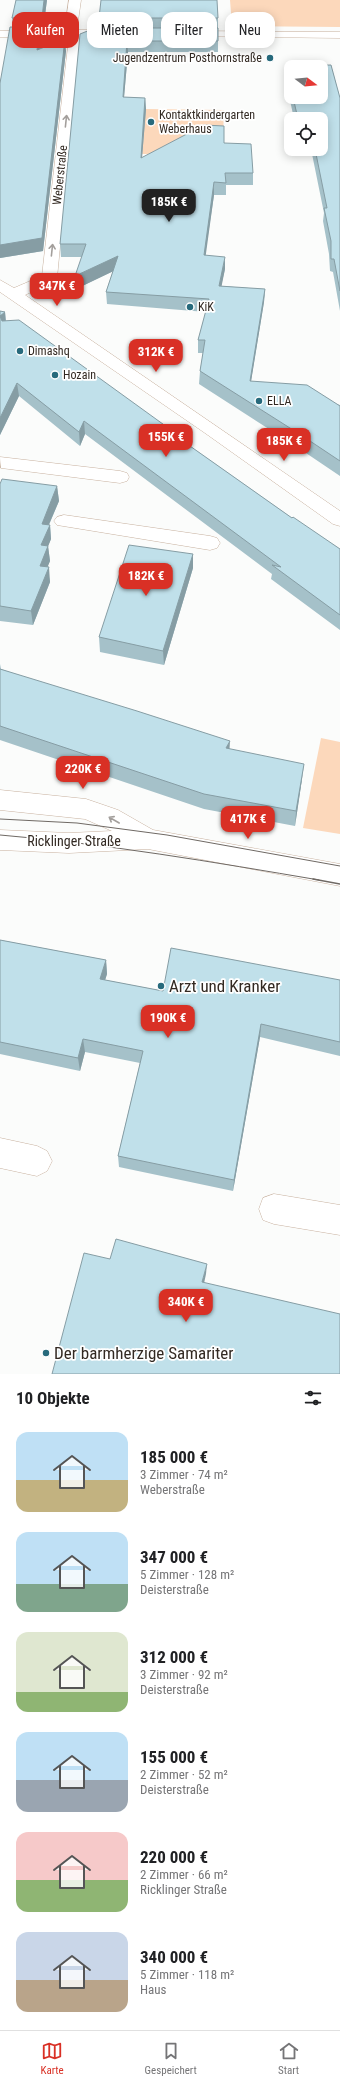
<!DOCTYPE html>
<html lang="de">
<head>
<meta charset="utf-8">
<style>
	:root { --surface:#fff; --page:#f6f6f6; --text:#202124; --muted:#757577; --line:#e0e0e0; --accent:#d93025 }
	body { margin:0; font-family:"Roboto Condensed",sans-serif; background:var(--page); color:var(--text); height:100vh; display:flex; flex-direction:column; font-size:15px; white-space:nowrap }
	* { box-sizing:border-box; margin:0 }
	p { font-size:13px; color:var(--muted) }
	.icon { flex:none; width:22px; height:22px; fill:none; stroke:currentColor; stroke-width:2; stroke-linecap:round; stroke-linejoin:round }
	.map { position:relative; height:1374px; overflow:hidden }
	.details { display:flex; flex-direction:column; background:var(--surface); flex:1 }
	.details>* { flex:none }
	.guide { position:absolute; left:12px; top:12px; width:316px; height:36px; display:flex; gap:8px }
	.needle { width:26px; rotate:106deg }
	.controls { position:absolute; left:284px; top:60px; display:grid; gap:8px }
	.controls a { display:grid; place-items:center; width:44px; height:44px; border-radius:8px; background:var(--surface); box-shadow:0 2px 10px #0003; font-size:20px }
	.price { position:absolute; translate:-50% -34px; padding:0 9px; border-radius:8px; background:var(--accent); color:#fff; font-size:13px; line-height:26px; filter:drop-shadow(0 1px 2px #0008) }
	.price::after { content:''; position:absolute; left:50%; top:24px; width:12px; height:9px; margin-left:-6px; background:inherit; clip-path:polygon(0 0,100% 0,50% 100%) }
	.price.selected { background:#222; color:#fff }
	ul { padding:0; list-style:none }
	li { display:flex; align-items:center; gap:12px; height:100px; padding:0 16px }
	li span { display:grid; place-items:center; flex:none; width:112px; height:80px; border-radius:12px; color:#555 }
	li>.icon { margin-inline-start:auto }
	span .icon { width:48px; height:48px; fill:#fffc; stroke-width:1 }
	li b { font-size:17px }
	h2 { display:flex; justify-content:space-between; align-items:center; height:48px; padding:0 16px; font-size:17px }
	.chip { padding:0 14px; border-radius:12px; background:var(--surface); box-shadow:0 2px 10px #0003; font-size:14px; line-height:36px }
	.chip.selected { background:var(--accent); color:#fff }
	.menu { display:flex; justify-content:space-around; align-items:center; height:56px; border-top:1px solid var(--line); background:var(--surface); font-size:11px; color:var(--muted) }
	.menu a { display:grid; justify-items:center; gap:2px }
	.menu .selected { color:var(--accent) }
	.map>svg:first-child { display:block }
	.green { fill:#fcd8bb }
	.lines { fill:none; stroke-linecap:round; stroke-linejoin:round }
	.minor-casing { stroke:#c8b19f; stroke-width:1 }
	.minor { fill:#fff; fill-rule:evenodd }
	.tram-far1 { stroke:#6f6964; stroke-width:1 }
	.tram { stroke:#6f6964; stroke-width:1.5 }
	.wall { fill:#a5c1c9; fill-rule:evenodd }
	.shaded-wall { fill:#869da4 }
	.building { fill:#c0e0ea; stroke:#869da4 }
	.oneway { stroke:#a39f9c }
	.poi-dot { fill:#276a7c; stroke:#fff; stroke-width:1.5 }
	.labels { text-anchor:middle; stroke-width:3.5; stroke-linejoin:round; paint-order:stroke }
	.far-poi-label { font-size:12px; fill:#322922; stroke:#fff; text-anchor:start }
	.far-street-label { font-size:12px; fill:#322922; stroke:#fff }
	.street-label { font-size:14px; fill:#322922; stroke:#fff }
	.near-poi-label { font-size:17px; fill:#322922; stroke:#fff; text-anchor:start }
</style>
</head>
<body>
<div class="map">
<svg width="340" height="1374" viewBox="0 0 340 1374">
	<rect width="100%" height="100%" fill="#fbfcfb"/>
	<path class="green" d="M230,0H340V27L232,26Z
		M146,109L224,110L223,137L168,154H115Z
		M321,738L340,742V834L303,828Z"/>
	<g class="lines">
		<g class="minor-casing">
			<path id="minor" d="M69,0H81L77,28L79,30H113L119,33L113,36L80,37L57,278L54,281L25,295L340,511V526L333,524L205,433L0,292V280L14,288L42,276L69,37H0V31L67,30L65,28Z
				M187,31L340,32V38L183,36L181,34L183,32Z
				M0,457L120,471L127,473L129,477L127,481L120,483L1,468Z
				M64,515L210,536L217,538L220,543L217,548L210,550L57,525L54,521L57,517Z
				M0,790L86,799L118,810L153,830L340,864V886L148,849L69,853L0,850V830L69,833L112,831L85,819L0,810Z
				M0,1138L37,1146L47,1151L52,1161L47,1171L37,1176L0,1168Z
				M274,1194L340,1205V1235L274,1224L263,1220L259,1209L263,1198Z"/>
		</g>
		<use href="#minor" class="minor"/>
		<path class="tram-far1" d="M0,819L77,823L167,835L340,866
			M0,835C107,844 213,862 319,880"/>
		<path class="tram" d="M313,879L340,884"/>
	</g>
	<path class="wall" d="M47,0L43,30H40L41,39L40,49L66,51L43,251L0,258V83L13,28L12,18Z
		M99,18H218V52H128L124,97L145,98L146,109L142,157L224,143L253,173V185H226V195H214L205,255L225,269L221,286L265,289L264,302L251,381L340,405V476L300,449L199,384L200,371L203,353H198V340L206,312L107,304L106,292L113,271L76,289L75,276L82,257H61L60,244L99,28Z
		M331,65L340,98V311L333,272L330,271L329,254L323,221L324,213L311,149H321V119H294L285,77L286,66ZM291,67H321V97H291Z
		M0,311L5,312L6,321L167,427V430L292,518L340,549V630L271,579L272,574L85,434L80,446L19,396L0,435Z
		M0,484L57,486L59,501L49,525H50L51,539L48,546L50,561L47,567L50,582L33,625L0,621Z
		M193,554V568L164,665L100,652L99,637Z
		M0,664L1,669L229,749L302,779L295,826L204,809L0,740Z
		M0,940L106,960L107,974L105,980L163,991L340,980V1056L260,1037L233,1191L119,1167L118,1156L140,1063L85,1052L80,1071L0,1054Z"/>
	<path class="shaded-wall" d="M44,0H47L43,30L42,18Z
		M40,28L41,39L38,61L37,50Z
		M65,39L66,51L43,251L0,258V245Z
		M127,41L128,52L123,109V97Z
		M145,98L146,109L141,170V158Z
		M214,182V195L204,268V255Z
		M118,256V269L76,289L75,276Z
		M225,257V269L219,299V286Z
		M265,289L264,302L249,394L250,381Z
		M5,312L6,325L2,329L0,316Z
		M17,383L19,396L0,435V418Z
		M84,421L85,434L80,446L79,432Z
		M57,486L59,501L43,538L42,524Z
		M50,525L51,539L43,559L41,545Z
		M48,546L50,561L42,581L40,566Z
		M193,554V568L164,665L163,651Z
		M49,567L50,582L33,625L31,611Z
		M230,741L229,757L226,748Z
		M304,764L302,779L295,826L296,811Z
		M106,960L107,974L101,993L100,979Z
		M261,1024L260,1037L233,1191L234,1180Z
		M83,1039L85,1052L80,1071L78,1058Z
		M207,1264L206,1274L202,1293V1282Z"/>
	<path class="building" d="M16,0H44L42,18H12Z
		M101,0H217L218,18H99Z
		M10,27L40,28L37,50L65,39L42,238L0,245V83Z
		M95,28H218V41H127L123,97L145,98L141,158L204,125L224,126V143L251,144L253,173H225L226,183L214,182L204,255L225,257L219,286L265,289L250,381L307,385L340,406V461L301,435L200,371L205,340H198L209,299L106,292L118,256L75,276L86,244H60L80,34Z
		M331,65L340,98V291L334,259H331V241L324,208H327L315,149H321V119H298L293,97H321V67H291V90L286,66Z
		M0,311L5,312L0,316L2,321L19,320L167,427H163L292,518L293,517L340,549V615L272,565L281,567L84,421L79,432L17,383L0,418Z
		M2,479L57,486L42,524L50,525L41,545L48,546L40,566L49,567L31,611L0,606V484Z
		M129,545L193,554L163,651L99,637Z
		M0,669L137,711L230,741L226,748L304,764L296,811L204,794L0,726Z
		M0,940L106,960L100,979L163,991L171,948L340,980V1042L261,1024L234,1180L118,1156L143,1051L83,1039L78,1058L0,1042Z
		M116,1239L207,1264L202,1282L340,1314V1374H52L84,1253L110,1259Z"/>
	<defs><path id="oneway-shaft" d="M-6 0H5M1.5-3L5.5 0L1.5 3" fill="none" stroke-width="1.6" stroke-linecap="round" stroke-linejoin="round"/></defs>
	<g class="oneway">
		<use href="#oneway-shaft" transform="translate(66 121) rotate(-84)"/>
		<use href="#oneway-shaft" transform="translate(52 250) rotate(-84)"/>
		<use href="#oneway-shaft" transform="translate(114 820) rotate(-150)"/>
	</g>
	<g class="poi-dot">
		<circle cx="270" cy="58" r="4"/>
		<circle cx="151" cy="122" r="4"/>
		<circle cx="190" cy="307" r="4"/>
		<circle cx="20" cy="351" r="4"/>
		<circle cx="55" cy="375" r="4"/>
		<circle cx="259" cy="401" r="4"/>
		<circle cx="161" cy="986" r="4"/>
		<circle cx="46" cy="1353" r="4"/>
	</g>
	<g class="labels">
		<g class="far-poi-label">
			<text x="262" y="62" text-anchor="end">Jugendzentrum Posthornstraße</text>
			<text x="159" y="119">Kontaktkindergarten<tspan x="159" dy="14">Weberhaus</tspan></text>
			<text x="198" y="311">KiK</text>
			<text x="28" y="355">Dimashq</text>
			<text x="63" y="379">Hozain</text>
			<text x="267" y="405">ELLA</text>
		</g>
		<g class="far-street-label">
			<text transform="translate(60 175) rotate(-84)" y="4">Weberstraße</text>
		</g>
		<g class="street-label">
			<text x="74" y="846">Ricklinger Straße</text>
		</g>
		<g class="near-poi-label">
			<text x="169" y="992">Arzt und Kranker</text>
			<text x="54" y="1359">Der barmherzige Samariter</text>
		</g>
	</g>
</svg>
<div class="controls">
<a><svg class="needle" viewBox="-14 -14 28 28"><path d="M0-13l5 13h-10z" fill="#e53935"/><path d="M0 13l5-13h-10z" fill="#757577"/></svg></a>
<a><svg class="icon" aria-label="locate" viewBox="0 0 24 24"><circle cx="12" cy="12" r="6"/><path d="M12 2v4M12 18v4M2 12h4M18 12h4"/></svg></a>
</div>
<b class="price selected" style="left:169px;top:223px">185K €</b>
<b class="price" style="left:57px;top:307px">347K €</b>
<b class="price" style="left:156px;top:373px">312K €</b>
<b class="price" style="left:166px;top:458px">155K €</b>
<b class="price" style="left:284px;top:462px">185K €</b>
<b class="price" style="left:146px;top:597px">182K €</b>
<b class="price" style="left:83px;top:790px">220K €</b>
<b class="price" style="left:248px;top:840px">417K €</b>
<b class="price" style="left:168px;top:1039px">190K €</b>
<b class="price" style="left:186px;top:1323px">340K €</b>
<div class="guide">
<a class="chip selected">Kaufen</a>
<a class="chip">Mieten</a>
<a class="chip">Filter</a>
<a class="chip">Neu</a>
</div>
</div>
<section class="details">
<h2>10 Objekte<svg class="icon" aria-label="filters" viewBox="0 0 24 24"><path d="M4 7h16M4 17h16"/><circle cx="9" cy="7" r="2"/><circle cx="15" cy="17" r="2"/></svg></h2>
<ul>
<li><span style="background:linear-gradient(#bfe0f5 60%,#c2b280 0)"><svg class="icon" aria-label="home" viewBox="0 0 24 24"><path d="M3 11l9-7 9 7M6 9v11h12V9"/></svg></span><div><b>185 000 €</b><p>3 Zimmer · 74 m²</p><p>Weberstraße</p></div></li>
<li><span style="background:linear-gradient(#bfe0f5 65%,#7fa58c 0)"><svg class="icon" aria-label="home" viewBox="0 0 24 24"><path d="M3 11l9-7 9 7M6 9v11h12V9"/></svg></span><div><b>347 000 €</b><p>5 Zimmer · 128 m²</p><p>Deisterstraße</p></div></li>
<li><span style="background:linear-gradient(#dfe7d0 75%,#8fb573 0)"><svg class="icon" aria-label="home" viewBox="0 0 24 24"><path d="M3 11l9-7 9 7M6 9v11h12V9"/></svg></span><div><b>312 000 €</b><p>3 Zimmer · 92 m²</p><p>Deisterstraße</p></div></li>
<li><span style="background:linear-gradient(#bfe0f5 60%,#9aa5b1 0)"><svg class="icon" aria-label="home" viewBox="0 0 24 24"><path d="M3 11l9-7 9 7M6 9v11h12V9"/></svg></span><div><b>155 000 €</b><p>2 Zimmer · 52 m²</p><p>Deisterstraße</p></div></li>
<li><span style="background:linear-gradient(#f6c9c9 60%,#8fb573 0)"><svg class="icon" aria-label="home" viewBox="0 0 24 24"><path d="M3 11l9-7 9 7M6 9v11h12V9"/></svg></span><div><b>220 000 €</b><p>2 Zimmer · 66 m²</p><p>Ricklinger Straße</p></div></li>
<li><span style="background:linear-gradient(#c9d6e8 60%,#b9a48a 0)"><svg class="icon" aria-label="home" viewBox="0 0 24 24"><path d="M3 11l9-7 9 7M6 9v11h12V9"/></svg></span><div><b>340 000 €</b><p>5 Zimmer · 118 m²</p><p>Haus</p></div></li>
</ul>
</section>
<nav class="menu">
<a class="selected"><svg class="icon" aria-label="map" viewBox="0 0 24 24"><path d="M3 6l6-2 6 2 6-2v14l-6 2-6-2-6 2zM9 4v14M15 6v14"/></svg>Karte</a>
<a><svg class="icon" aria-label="saved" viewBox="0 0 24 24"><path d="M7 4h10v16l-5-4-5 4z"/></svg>Gespeichert</a>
<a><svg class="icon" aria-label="home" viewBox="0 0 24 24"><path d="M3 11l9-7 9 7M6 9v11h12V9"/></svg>Start</a>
</nav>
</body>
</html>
